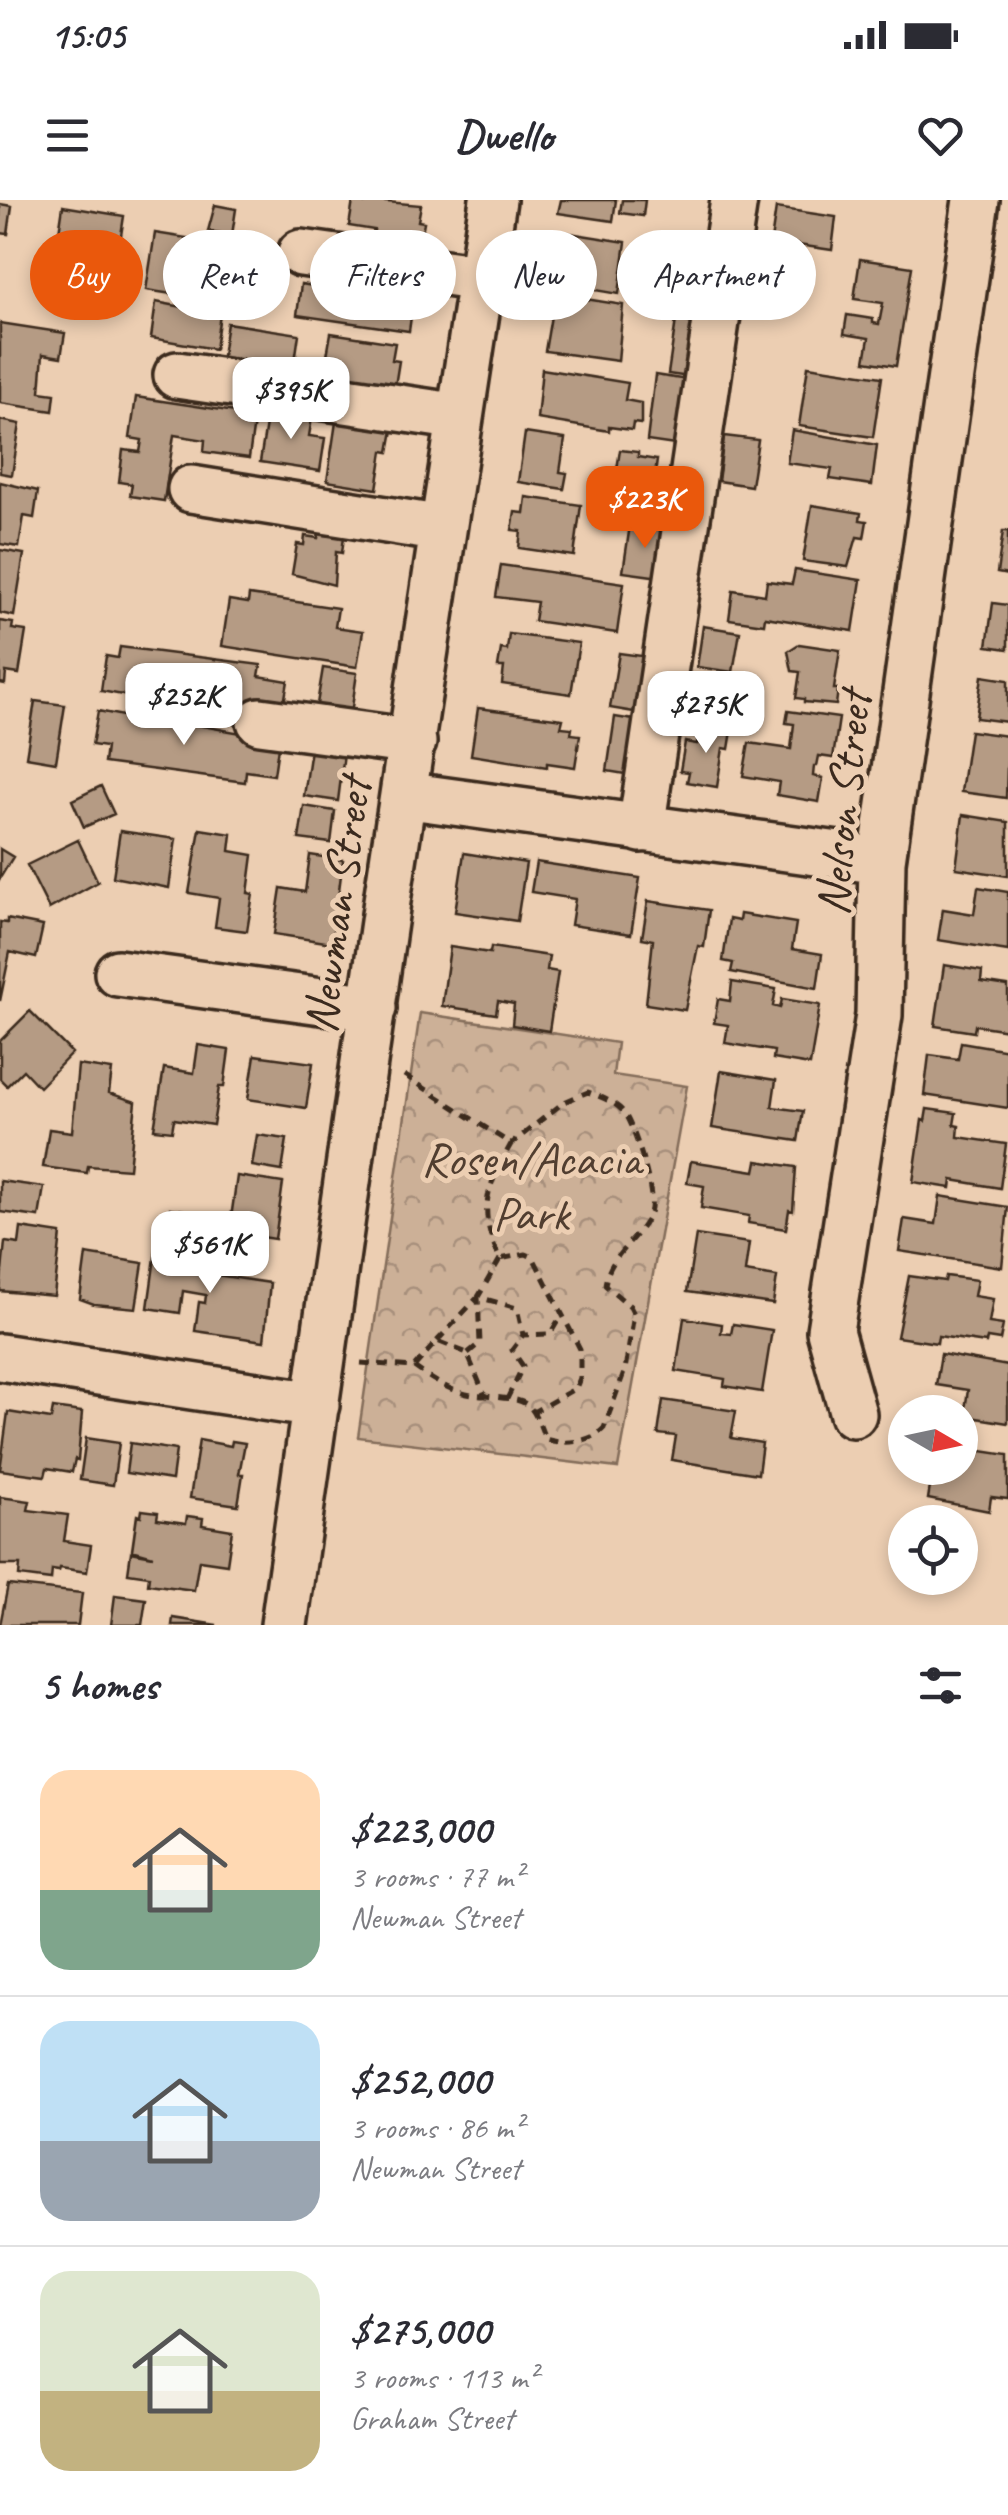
<!DOCTYPE html>
<html lang="en">
<head>
<meta charset="utf-8">
<style>
	:root { --surface:#fff; --page:#f7f7f7; --text:#2b2b33; --muted:#7c7c81; --line:#e1e1e2; --accent:#ea580c }
	body { margin:0; font-family:Caveat,sans-serif; background:var(--page); color:var(--text); height:100vh; display:flex; flex-direction:column; font-size:38px; white-space:nowrap }
	* { box-sizing:border-box; margin:0 }
	p { font-size:32px; color:var(--muted) }
	.icon { flex:none; width:55px; height:55px; fill:none; stroke:currentColor; stroke-width:2; stroke-linecap:round; stroke-linejoin:round }
	.map { position:relative; height:1425px; overflow:hidden }
	.details { display:flex; flex-direction:column; background:var(--surface); flex:1 }
	.details>* { flex:none }
	.hud { position:absolute; left:30px; top:30px; width:950px; height:90px; display:flex; gap:20px }
	.needle { width:65px; rotate:99deg }
	.tools { position:absolute; left:888px; top:1195px; display:grid; gap:20px }
	.tools a { display:grid; place-items:center; width:90px; height:90px; border-radius:50%; background:var(--surface); box-shadow:0 5px 15px #0003; font-size:50px }
	.price { position:absolute; translate:-50% -85px; padding:0 22px; border-radius:20px; background:#fff; color:#222; font-size:32px; line-height:65px; filter:drop-shadow(0 2px 5px #0008) }
	.price::after { content:''; position:absolute; left:50%; top:60px; width:30px; height:22px; margin-left:-15px; background:inherit; clip-path:polygon(0 0,100% 0,50% 100%) }
	.price.current { background:var(--accent); color:#fff }
	ul { padding:0; list-style:none }
	li { display:flex; align-items:center; gap:30px; height:250px; padding:0 40px }
	li+li { border-top:2px solid var(--line) }
	li span { display:grid; place-items:center; flex:none; width:280px; height:200px; border-radius:30px; color:#555 }
	li>.icon { margin-inline-start:auto }
	span .icon { width:120px; height:120px; fill:#fffc; stroke-width:1 }
	li b { font-size:42px }
	h2 { display:flex; justify-content:space-between; align-items:center; height:120px; padding:0 40px; font-size:42px }
	.chip { padding:0 35px; border-radius:45px; background:var(--surface); box-shadow:0 5px 15px #0003; font-size:35px; line-height:90px }
	.chip.current { background:var(--accent); color:#fff }
	.status { display:flex; justify-content:space-between; align-items:center; height:70px; padding:0 50px; background:var(--surface); direction:ltr }
	.status svg { height:28px; fill:currentColor }
	header { display:flex; justify-content:space-between; align-items:center; height:130px; padding:0 40px; background:var(--surface); font-size:45px; font-weight:700 }
	.map>svg:first-child { display:block }
	.park { fill:url(#park-crowns); stroke:#846d5a; stroke-width:2.5 }
	.building { fill:#b59b84; stroke:#3b2a1e; stroke-width:2.5 }
	.lines { fill:none; stroke-linecap:round; stroke-linejoin:round }
	.minor-casing { stroke:#3b2a1e; stroke-width:52 }
	.path { stroke:#3b2a1e; stroke-width:5; stroke-dasharray:10 8; stroke-linecap:butt }
	.minor { stroke:#ecceb2; stroke-width:45 }
	.labels { text-anchor:middle; stroke-width:10; stroke-linejoin:round; paint-order:stroke }
	.street-label { font-size:48px; fill:#3b2a1e; stroke:#ecceb2 }
	.park-label { font-size:48px; fill:#513e30; stroke:#ecceb2 }
</style>
</head>
<body>
<div class="status"><b>15:05</b><svg viewBox="0 0 49 12"><path d="M0 12V9h3v3zM5 12V6h3v6zM10 12V3h3v9zM15 12V0h3v12zM26 1h20v11H26zM47 4h2v5h-2z"/></svg></div>
<header><svg class="icon" aria-label="menu" viewBox="0 0 24 24"><path d="M4 6h16M4 12h16M4 18h16"/></svg>Dwello<svg class="icon" aria-label="heart" viewBox="0 0 24 24"><path d="M12 20l-8-8c-3-5 5-10 8-4 3-6 11-1 8 4z"/></svg></header>
<div class="map">
<svg width="1008" height="1425" viewBox="0 0 1008 1425">
	<defs>
		<pattern id="park-crowns" width="20" height="18" patternUnits="userSpaceOnUse" patternTransform="scale(2.5)"><rect width="20" height="18" fill="#ccb097"/><path d="M2 6a3 3 0 1 1 6 0M12 15a3 3 0 1 1 6 0" fill="none" stroke="#a78f7b"/></pattern>
	</defs>
	<rect width="100%" height="100%" fill="#ecceb2"/>
	<filter id="ink" filterUnits="userSpaceOnUse"><feTurbulence type="fractalNoise" baseFrequency=".01" numOctaves="2"/><feDisplacementMap in="SourceGraphic" scale="20" xChannelSelector="R" yChannelSelector="G"/><feConvolveMatrix kernelMatrix="1 2 1 2 8 2 1 2 1" color-interpolation-filters="sRGB"/></filter>
	<g filter="url(#ink)">
		<path class="park" d="M420,813L617,843L613,875L687,886L618,1268L358,1237Z"/>
		<path class="building" d="M364,0L421,5L418,21L424,22L419,49L370,56L374,30L349,26L353,1L364,3Z
			M561,0H616L613,21L558,13Z
			M622,0H645L643,16L620,13Z
			M0,4L12,6L8,34L0,33Z
			M215,5L236,9L232,35L208,31Z
			M63,6L124,16L118,55L57,46Z
			M776,8L836,17L832,50L771,41Z
			M563,32L626,42L619,94L549,82L554,52H560Z
			M155,33L224,44L219,76L194,72L191,97L146,90Z
			M253,42L279,46L277,58H280L276,90L244,85Z
			M681,45L713,50L707,93L675,89Z
			M860,59L912,67L896,166L865,161L869,138L844,134L847,115L873,119V123L879,124L883,103L854,99Z
			M377,76L416,82L409,131L297,115L301,84L337,90L338,85L348,87L347,92L374,95Z
			M561,95L623,105L618,161L545,151L552,110L559,111Z
			M156,102L220,114L215,149L151,138Z
			M676,120L705,125L697,178L668,174Z
			M0,123L65,133L61,157L43,154L40,192L55,194L53,211L0,203Z
			M227,123L299,134L294,168L251,161L250,166L221,162Z
			M331,133L395,143L392,160L399,161L395,186L321,190Z
			M808,166L882,177L873,237L799,226Z
			M542,169L628,183L625,200L641,203V224L633,223L632,230L609,227V231L537,219Z
			M655,175L694,181L689,247L647,241Z
			M136,197L255,215L249,258L204,252L205,240L174,235L164,301L130,296L132,284L119,282L123,250L140,252L142,240L130,238Z
			M268,211L312,218L309,236L325,238L320,271L260,262Z
			M0,220L20,224L12,275L0,273Z
			M336,222L393,230L389,252L383,251L377,289L327,281Z
			M792,230L877,245L872,285L830,279L832,269L787,263Z
			M525,233L565,239L560,272L567,273L564,289L518,282Z
			M724,236L758,240L751,286L718,281Z
			M620,250L638,252V257L657,260L655,275L682,279L677,310L612,301Z
			M0,282L38,291L34,318L24,316L19,347L0,344Z
			M526,297L581,305L574,356L519,348L521,331L512,330L515,312L524,313Z
			M812,305L861,313L860,320L867,321L864,338L857,337L848,367L803,361Z
			M630,325L667,331L660,377L623,372Z
			M1003,331H1008V375L997,373Z
			M319,333L344,336L342,353L336,352L334,385L292,374L297,344L304,345L305,336L318,338Z
			M0,350L24,354L14,416L0,413Z
			M501,365L624,383L617,433L534,421L537,402L496,397Z
			M795,370L861,380L853,431L765,417L764,424L729,419L733,390L765,395L767,381L792,384Z
			M249,395L338,408L335,427L363,431L357,467L222,446L229,400L248,403Z
			M993,403L1008,405V449L987,446Z
			M0,421L13,423L12,429L26,431L19,474L6,472L5,484L0,483Z
			M703,426L740,432L733,472L697,467Z
			M509,434L579,443L571,494L502,484L504,467H498L501,449L507,450Z
			M799,444L840,450L834,489H838L836,505L804,502V499L796,498L800,472L792,471L788,451Z
			M120,447L261,465L259,476L288,481L282,515L171,504L101,491L106,456L118,458Z
			M619,453L649,457L640,513L610,508Z
			M323,468L357,473L350,521L315,516Z
			M982,476L1008,480V522L976,518Z
			M35,501L65,505L56,562L26,557Z
			M478,508L563,519L561,527L572,528L571,534L580,535L575,567L547,563V567L471,555Z
			M98,511L163,524L164,519L279,540L274,575L246,571L245,582L104,563L106,547L92,545Z
			M788,511L839,518L833,558L819,556L817,566H814L813,576L823,578L819,602L777,595L779,582L743,576L749,543L791,549L794,524L786,523Z
			M615,517L646,522L637,576L607,571Z
			M700,526L732,531L729,549L723,548L717,587L687,582L689,572L680,571L685,542L697,544Z
			M970,531L1008,536L1006,598L961,592Z
			M311,549L344,554L338,601L304,596Z
			M101,586L114,614L84,627L72,600Z
			M304,606L335,611L331,643L299,639Z
			M963,615L1008,622V676L956,668Z
			M200,629L232,634L230,651L253,655L248,693L253,694L247,731L215,727L219,698L189,693Z
			M120,631L176,639L169,688L113,677Z
			M78,640L98,682L49,709L27,665Z
			M0,649L13,657L0,678Z
			M464,653L526,663L517,721L455,712Z
			M310,655L343,660L332,743L274,734L281,688L305,692Z
			M536,662L640,678L631,734L571,725L575,699L531,692Z
			M978,687L1008,692V751L938,740L943,709L974,714Z
			M648,701L709,710L704,747L698,746L685,810L646,804L653,740L642,738Z
			M740,714L796,723L792,749L822,754L817,788L731,772L733,763L723,761L729,719L739,721Z
			M7,719L43,726L36,758L10,752L0,801V722L7,723Z
			M450,747L490,753L491,747L549,756L547,770L558,772L549,831L512,825L514,804L498,801L496,814L442,806Z
			M944,765L982,771L981,782L1008,786V830L975,825L974,832L935,826Z
			M732,782L776,789L773,806L780,808L782,799L820,805L810,865L773,859L774,851L725,843L728,825L714,823L718,799L730,801Z
			M30,811L72,853L39,887L23,870L7,886L0,879V841Z
			M961,842L1008,850V908L924,895L929,855L958,859Z
			M198,845L229,850L224,887H219L213,925L174,919L172,931L154,929L164,868L194,873Z
			M255,855L313,863L306,908L248,899Z
			M78,865L112,870L109,893L136,902L129,969L88,966L87,973L43,967L49,929L72,932Z
			M721,871L776,880L772,907L803,911L798,941L712,928Z
			M927,909L956,913L954,925L959,926L958,937L1006,944L1000,988L952,980L951,988L913,982L922,920L925,921Z
			M257,935L287,939L282,971L252,966Z
			M691,961L755,971L757,961L796,967L793,1011L789,1010L786,1029L748,1023L749,1016L701,1008L704,986L687,983Z
			M237,976L283,983L275,1039L229,1032Z
			M0,981L44,987L39,1017L0,1012Z
			M940,996L1008,1007L1002,1067L899,1051L904,1019L936,1024Z
			M170,1008L202,1013L197,1045L165,1040Z
			M21,1028L61,1034L54,1096L0,1091L5,1042L19,1044Z
			M696,1035L749,1043L745,1072L777,1077L773,1104L687,1092Z
			M156,1050L211,1058L209,1074L270,1083L264,1141L195,1131L199,1102L205,1103L206,1095L183,1091L180,1113L148,1108Z
			M86,1054L143,1063L136,1108L94,1104L80,1099Z
			M909,1076L945,1081L946,1076L977,1080L974,1096L993,1099L989,1123L1003,1125L1000,1140L987,1138L986,1143L938,1136L937,1143L897,1137Z
			M684,1118L722,1124L721,1133L731,1134L733,1124L772,1130L762,1192L724,1186L725,1179L676,1171Z
			M941,1154L1008,1166V1223L964,1216L968,1190L936,1185Z
			M663,1200L736,1211L731,1238L762,1243L758,1274L672,1260L676,1236L658,1234Z
			M53,1208L82,1212L78,1260L75,1259L72,1272L47,1268L45,1276L0,1270L8,1212L51,1219Z
			M86,1238L119,1243L113,1285L80,1280Z
			M960,1239L976,1242L975,1250L1008,1255V1299L991,1297L989,1311L928,1299L932,1274L929,1273L930,1268H960Z
			M199,1240L231,1246L232,1241L245,1243L239,1274H243L238,1305L190,1298Z
			M130,1243L176,1250L172,1280L126,1273Z
			M0,1297L30,1301L28,1310L68,1315L64,1341L91,1345L87,1372L60,1368L59,1371L52,1370L51,1380L19,1376L20,1365H0Z
			M142,1310L158,1312L157,1319L186,1323L187,1316L203,1318L202,1325L232,1330L227,1364L199,1360L194,1390L148,1384L149,1376L128,1373L131,1352L153,1356L132,1350L137,1315L141,1316Z
			M8,1385L82,1393L78,1425H0Z
			M115,1395L146,1399L142,1425H111Z
			M173,1418L217,1425H172Z"/>
		<g class="lines">
			<g class="minor-casing">
				<path id="minor" d="M301,53L481,78
					M177,175L460,217
					M191,289L443,329
					M260,521L413,542
					M403,595L882,661
					M641,629L734,0
					M118,773L373,808
					M0,1157L316,1205
					M853,1214L830,1131L879,815L882,661L976,0
					M284,1425L387,701L493,0"/>
			</g>
			<path class="path" d="M404,875L511,944C486,990 477,1009 500,1059L526,1054L533,1057L580,1149V1178L576,1188L535,1211
				M500,1059L478,1097L517,1108L523,1135L550,1134L561,1116
				M437,1141L478,1097
				M468,1153L480,1143L478,1097
				M361,1163L414,1167L437,1141L467,1153L485,1196C528,1201 530,1197 545,1239C563,1245 591,1243 604,1228L625,1170L634,1114L630,1106L605,1085C609,1055 638,1040 650,1013C657,996 636,933 626,916C619,903 601,897 588,892L564,902L511,944
				M414,1167C435,1182 457,1196 484,1196
				M507,1199L523,1166L512,1150L523,1135"/>
			<use href="#minor" class="minor"/>
		</g>
	</g>
	<g class="labels">
		<g class="street-label">
			<text transform="translate(842 603) rotate(-84)" y="17">Nelson Street</text>
			<text transform="translate(336 705) rotate(-82)" y="17">Newman Street</text>
		</g>
		<g class="park-label">
			<text x="531" y="975">Rosen/Acacia<tspan x="531" dy="55">Park</tspan></text>
		</g>
	</g>
</svg>
<div class="tools">
<a><svg class="needle" viewBox="-14 -14 28 28"><path d="M0-13l5 13h-10z" fill="#e53935"/><path d="M0 13l5-13h-10z" fill="#7c7c81"/></svg></a>
<a><svg class="icon" aria-label="locate" viewBox="0 0 24 24"><circle cx="12" cy="12" r="6"/><path d="M12 2v4M12 18v4M2 12h4M18 12h4"/></svg></a>
</div>
<b class="price" style="left:291px;top:242px">$395K</b>
<b class="price current" style="left:645px;top:351px">$223K</b>
<b class="price" style="left:184px;top:548px">$252K</b>
<b class="price" style="left:706px;top:556px">$275K</b>
<b class="price" style="left:210px;top:1096px">$561K</b>
<div class="hud">
<a class="chip current">Buy</a>
<a class="chip">Rent</a>
<a class="chip">Filters</a>
<a class="chip">New</a>
<a class="chip">Apartment</a>
</div>
</div>
<section class="details">
<h2>5 homes<svg class="icon" aria-label="filters" viewBox="0 0 24 24"><path d="M4 7h16M4 17h16"/><circle cx="9" cy="7" r="2"/><circle cx="15" cy="17" r="2"/></svg></h2>
<ul>
<li><span style="background:linear-gradient(#ffd9b3 60%,#7fa58c 0)"><svg class="icon" aria-label="home" viewBox="0 0 24 24"><path d="M3 11l9-7 9 7M6 9v11h12V9"/></svg></span><div><b>$223,000</b><p>3 rooms · 77 m²</p><p>Newman Street</p></div></li>
<li><span style="background:linear-gradient(#bfe0f5 60%,#9aa5b1 0)"><svg class="icon" aria-label="home" viewBox="0 0 24 24"><path d="M3 11l9-7 9 7M6 9v11h12V9"/></svg></span><div><b>$252,000</b><p>3 rooms · 86 m²</p><p>Newman Street</p></div></li>
<li><span style="background:linear-gradient(#dfe7d0 60%,#c2b280 0)"><svg class="icon" aria-label="home" viewBox="0 0 24 24"><path d="M3 11l9-7 9 7M6 9v11h12V9"/></svg></span><div><b>$275,000</b><p>3 rooms · 113 m²</p><p>Graham Street</p></div></li>
</ul>
</section>
</body>
</html>
